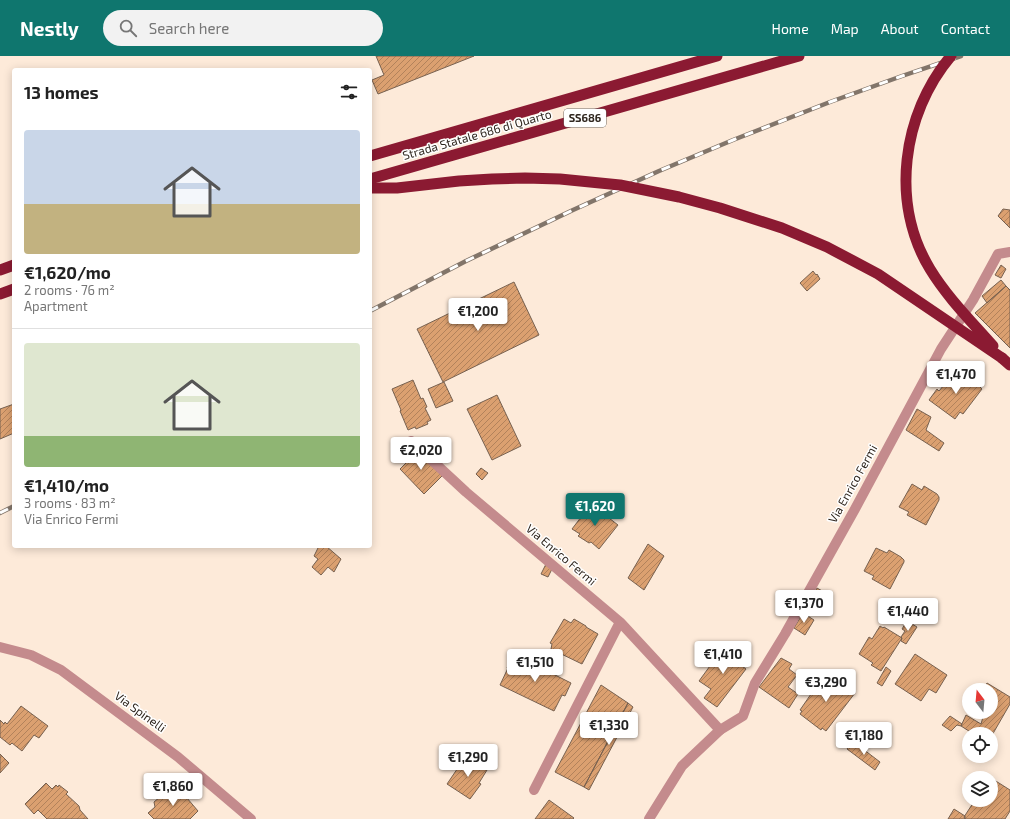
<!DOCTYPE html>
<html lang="en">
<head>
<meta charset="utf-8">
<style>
	:root { --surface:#fff; --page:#f2f2f2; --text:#222; --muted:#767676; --line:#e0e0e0; --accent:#0f766e }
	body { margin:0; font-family:"Exo 2",sans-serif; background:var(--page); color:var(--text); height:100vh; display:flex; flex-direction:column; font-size:15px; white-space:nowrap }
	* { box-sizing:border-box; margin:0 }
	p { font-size:13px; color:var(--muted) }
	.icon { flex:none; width:22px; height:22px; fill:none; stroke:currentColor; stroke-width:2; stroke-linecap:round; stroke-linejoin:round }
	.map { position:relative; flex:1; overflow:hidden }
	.side { position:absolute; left:12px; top:12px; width:360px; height:480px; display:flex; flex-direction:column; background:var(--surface); border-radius:4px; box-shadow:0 2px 10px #0003 }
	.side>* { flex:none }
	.needle { width:26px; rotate:344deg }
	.fabs { position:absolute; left:962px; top:627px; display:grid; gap:8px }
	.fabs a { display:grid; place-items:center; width:36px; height:36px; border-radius:50%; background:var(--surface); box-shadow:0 2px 10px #0003; font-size:20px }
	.price { position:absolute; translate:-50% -34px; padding:0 9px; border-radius:4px; background:#fff; color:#222; font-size:13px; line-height:26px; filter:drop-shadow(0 1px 2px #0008) }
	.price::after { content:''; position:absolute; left:50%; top:24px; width:12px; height:9px; margin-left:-6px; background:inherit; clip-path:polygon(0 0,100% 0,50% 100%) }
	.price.active { background:var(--accent); color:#fff }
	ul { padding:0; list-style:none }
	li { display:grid; align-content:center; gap:8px; height:212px; padding:0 12px }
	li+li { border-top:1px solid var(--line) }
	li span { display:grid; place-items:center; height:124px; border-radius:4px; color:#555 }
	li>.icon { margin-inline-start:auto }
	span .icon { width:72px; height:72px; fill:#fffc; stroke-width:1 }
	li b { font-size:17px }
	h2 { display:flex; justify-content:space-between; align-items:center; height:48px; padding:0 12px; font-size:17px }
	header { display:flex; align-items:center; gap:24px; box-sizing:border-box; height:56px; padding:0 20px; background:var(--accent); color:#fff }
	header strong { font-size:19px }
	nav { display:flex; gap:22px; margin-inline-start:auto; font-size:14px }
	.search { width:280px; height:36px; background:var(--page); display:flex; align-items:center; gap:10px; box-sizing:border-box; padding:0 14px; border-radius:22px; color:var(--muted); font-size:15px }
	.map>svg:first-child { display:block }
	.building { fill:url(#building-hatch); stroke:#776150 }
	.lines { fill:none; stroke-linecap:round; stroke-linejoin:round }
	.service { stroke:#c48b8d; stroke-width:10 }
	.minor { stroke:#c48b8d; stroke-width:10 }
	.trunk { stroke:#8b1a32; stroke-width:11 }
	.rail-casing { stroke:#82756a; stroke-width:4.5 }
	.rail { stroke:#fff; stroke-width:3; stroke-dasharray:9; stroke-linecap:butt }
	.trunk-bridge { stroke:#8b1a32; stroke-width:11 }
	.labels { text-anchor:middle; stroke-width:3; stroke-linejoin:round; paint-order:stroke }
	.shield { fill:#fff; stroke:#6e6862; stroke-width:1 }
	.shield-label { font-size:11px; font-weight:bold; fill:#30271f }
	.street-label { font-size:12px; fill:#30271f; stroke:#fff }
</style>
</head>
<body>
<header>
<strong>Nestly</strong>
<div class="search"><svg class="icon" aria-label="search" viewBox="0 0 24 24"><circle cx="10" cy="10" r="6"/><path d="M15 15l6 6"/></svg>Search here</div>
<nav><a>Home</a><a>Map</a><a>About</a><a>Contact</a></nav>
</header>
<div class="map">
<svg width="1010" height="763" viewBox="0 0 1010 763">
	<defs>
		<pattern id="building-hatch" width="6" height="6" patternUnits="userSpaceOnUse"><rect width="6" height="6" fill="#dba070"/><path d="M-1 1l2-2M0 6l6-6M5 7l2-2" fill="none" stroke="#b2825b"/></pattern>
	</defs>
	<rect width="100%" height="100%" fill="#fdead9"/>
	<path class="building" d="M376,0H474L378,38L372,24L384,19Z
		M1003,153L1010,154V172L998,160Z
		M1001,209L1006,213L1001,222L995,219Z
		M813,215L816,219L817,218L820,223L807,235L800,227Z
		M1001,224L1006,230L987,247L982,240Z
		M514,226L539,279L443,326L417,273Z
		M1006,230L1010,234V292L975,257Z
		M955,312L961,317V320L973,330L977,328L982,333L963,358L960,356L955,363L929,344L937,333L939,335L949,323L947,320Z
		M413,324L421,343L423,342L427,351L425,352L431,364L427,366L428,368L416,373L415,371L408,374L400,355L401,354L392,333Z
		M444,326L453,345L436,352L428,333Z
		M497,339L521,390L492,404L467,353Z
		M14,348V377L0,383V353Z
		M917,353L931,361L926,374L944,387L939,395L906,374Z
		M416,391L443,419L424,438L400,413L408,405L405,402Z
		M481,412L488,417L482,424L476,418Z
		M912,428L922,434L924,430L937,438L939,441V444L926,469L907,459L909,456L899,451Z
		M591,448L618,469L599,493L591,486L589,487L578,480L580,478L572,473Z
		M648,488L664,500L644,534L628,522Z
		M319,490H326L341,503L334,516L328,511L321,519L312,511L318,503L314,500Z
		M876,492L887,497L889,494L901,501L904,504V506L890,533L872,523L874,520L864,515Z
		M546,508L552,513L548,521L541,518Z
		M817,532L824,536L816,550L809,546Z
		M803,557L814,564L805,579L794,572Z
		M564,563L571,567L574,563L586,570V571L598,578L582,608L551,593L552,588L550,587Z
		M907,565L917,571L906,588L901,585L902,582L901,581L905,575L902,573Z
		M880,570L883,572L884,571L902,582L881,615L871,609L873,607L859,598L869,581L872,583Z
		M726,588L743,601L738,607L746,613L717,651L704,642L711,633L699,625Z
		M513,598L571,627L565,640L562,639L554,655L500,629L508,612H507Z
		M915,598L947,619L936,637L929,633L921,645L895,628Z
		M781,602L792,608L789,613L797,619L788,631L798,638L789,652L759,631Z
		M886,611L891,615L882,630L877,627Z
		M830,618L855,637L826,675L822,672L821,674L800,658L802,655L800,654L820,625L823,628Z
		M987,627L1010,641V648L991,681V678H975L976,675L974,674L972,677L961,670L966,659L981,668L983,661L976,656H991V634H983Z
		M601,629L628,647L584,731L555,716Z
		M628,647L633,651L589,734L584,731Z
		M21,650L48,670L39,682L34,679L22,695L12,687L10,689L0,681V664L4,668L5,666L7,668Z
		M950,660L962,668L961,670L957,669L951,675L942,669Z
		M851,688L857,692L859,690L880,706L875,714L847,693Z
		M0,698L9,707L0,717Z
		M466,700L487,714L479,727L481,728L470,743L447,728Z
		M991,722L1010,734V755L1005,763H965L964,761L975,744L976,745L977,744H991Z
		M46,727L52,733L56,729L58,731L59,729L68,736L66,738L79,750L80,754L88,763H47L38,754L34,758L25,748Z
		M174,732L176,735H181L198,755L190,763H154L148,757L155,751L154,746L160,741H164Z
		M549,744L574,762L573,763H535Z
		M954,753L965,760V763H948Z"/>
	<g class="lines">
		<path class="service" d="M411,385L466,436L620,566L720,674L743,660L755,627L785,578L855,453L941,293L973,244L998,198L1010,196
			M534,734L620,566"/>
		<path class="minor" d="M0,591L31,599L61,614L178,701L251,763
			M649,763L682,710L720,674"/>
		<path class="trunk" d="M370,100L717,0
			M370,123L799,0
			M0,214L14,209
			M0,238L14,233
			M1002,302L1010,309"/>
		<g class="rail-casing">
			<path id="rail" d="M370,255L466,205L573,154L659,115L733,84L830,46L902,20L961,0
				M0,457L14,450"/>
		</g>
		<use href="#rail" class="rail"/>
		<path class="trunk-bridge" d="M951,0C902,58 890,147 930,213C947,241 971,265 993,290
			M370,132H397L459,125L492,123L525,122L560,123L620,129L679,141L720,152L782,172L827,191L878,218L1002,302"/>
	</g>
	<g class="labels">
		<rect class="shield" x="564" y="53" width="42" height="18" rx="3"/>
		<g class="shield-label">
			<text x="585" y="66">SS686</text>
		</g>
		<g class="street-label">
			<text transform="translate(477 79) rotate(-16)" y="4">Strada Statale 686 di Quarto</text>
			<text transform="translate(853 428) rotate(-61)" y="4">Via Enrico Fermi</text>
			<text transform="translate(561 499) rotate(40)" y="4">Via Enrico Fermi</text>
			<text transform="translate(140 656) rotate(36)" y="4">Via Spinelli</text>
		</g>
	</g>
</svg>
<div class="fabs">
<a><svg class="needle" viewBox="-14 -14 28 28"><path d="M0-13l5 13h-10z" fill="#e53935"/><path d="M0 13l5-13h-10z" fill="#767676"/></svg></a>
<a><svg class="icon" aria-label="locate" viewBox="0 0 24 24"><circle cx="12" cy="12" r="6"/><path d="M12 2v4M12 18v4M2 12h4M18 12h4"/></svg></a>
<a><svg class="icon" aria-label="layers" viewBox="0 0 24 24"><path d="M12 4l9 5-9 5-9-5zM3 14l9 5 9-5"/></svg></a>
</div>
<b class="price" style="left:478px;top:276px">€1,200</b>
<b class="price" style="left:956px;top:339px">€1,470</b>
<b class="price" style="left:421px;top:415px">€2,020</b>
<b class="price active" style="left:595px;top:471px">€1,620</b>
<b class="price" style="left:804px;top:568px">€1,370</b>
<b class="price" style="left:908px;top:576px">€1,440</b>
<b class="price" style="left:723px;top:619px">€1,410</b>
<b class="price" style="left:535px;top:627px">€1,510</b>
<b class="price" style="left:826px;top:647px">€3,290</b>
<b class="price" style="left:609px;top:690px">€1,330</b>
<b class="price" style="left:864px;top:700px">€1,180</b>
<b class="price" style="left:468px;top:722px">€1,290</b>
<b class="price" style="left:173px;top:751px">€1,860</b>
<section class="side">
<h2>13 homes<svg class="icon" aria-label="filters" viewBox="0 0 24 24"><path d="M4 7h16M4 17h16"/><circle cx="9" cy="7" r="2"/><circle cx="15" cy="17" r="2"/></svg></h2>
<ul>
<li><span style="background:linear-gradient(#c9d6e8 60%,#c2b280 0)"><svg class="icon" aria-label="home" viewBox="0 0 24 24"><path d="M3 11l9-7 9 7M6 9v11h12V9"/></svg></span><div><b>€1,620/mo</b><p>2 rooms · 76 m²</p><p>Apartment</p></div></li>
<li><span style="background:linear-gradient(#dfe7d0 75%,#8fb573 0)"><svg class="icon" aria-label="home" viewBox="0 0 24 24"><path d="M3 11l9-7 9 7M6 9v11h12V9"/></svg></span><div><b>€1,410/mo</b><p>3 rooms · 83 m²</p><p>Via Enrico Fermi</p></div></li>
</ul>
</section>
</div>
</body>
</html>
